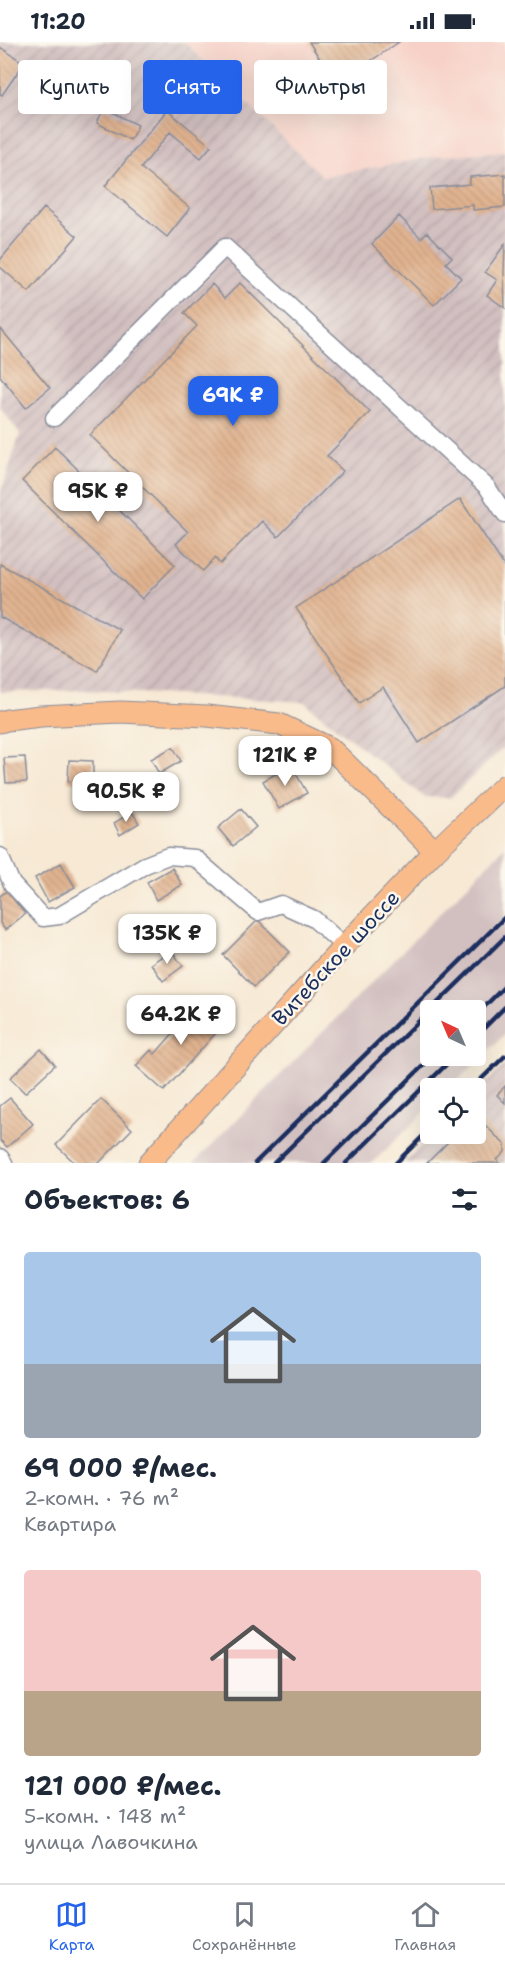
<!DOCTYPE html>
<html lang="ru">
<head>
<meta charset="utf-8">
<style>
	:root { --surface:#fff; --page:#f2f2f3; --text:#1f2937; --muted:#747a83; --line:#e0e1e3; --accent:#2563eb }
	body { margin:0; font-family:"Shantell Sans",sans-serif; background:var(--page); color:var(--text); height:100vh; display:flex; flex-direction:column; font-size:22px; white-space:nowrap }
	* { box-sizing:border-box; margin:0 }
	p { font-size:20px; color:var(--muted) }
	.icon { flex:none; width:33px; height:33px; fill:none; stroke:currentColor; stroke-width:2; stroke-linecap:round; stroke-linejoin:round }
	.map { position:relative; height:1121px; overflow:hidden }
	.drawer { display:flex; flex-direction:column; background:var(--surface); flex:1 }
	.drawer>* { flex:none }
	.banner { position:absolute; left:18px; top:18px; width:470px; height:54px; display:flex; gap:12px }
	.needle { width:39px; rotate:316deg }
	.tools { position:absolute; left:420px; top:958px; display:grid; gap:12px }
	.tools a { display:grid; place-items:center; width:66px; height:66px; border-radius:6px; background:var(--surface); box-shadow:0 6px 24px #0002; font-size:30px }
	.price { position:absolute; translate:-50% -51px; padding:0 14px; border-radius:12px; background:#fff; color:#222; font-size:20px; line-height:39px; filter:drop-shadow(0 2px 3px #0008) }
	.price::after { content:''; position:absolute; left:50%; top:36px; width:18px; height:14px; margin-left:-9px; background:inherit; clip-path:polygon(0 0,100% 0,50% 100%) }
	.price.selected { background:var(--accent); color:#fff }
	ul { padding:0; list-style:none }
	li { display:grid; align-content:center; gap:12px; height:318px; padding:0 24px }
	li span { display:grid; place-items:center; height:186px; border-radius:6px; color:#555 }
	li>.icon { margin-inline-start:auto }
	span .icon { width:108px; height:108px; fill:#fffc; stroke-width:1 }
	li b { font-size:26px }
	h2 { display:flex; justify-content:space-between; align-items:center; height:72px; padding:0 24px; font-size:26px }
	.chip { padding:0 21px; border-radius:6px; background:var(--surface); box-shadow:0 6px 24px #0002; font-size:21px; line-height:54px }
	.chip.selected { background:var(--accent); color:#fff }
	.status { display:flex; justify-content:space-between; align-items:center; height:42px; padding:0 30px; background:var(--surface); direction:ltr }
	.status svg { height:16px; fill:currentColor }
	.dock { display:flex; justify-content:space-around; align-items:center; height:84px; border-top:2px solid var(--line); background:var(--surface); font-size:16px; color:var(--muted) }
	.dock a { display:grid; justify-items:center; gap:3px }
	.dock .selected { color:var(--accent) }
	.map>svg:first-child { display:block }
	.built { fill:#f7d1c8 }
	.industrial { fill:url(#industrial-furrows) }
	.railway { fill:#d2bfc0; fill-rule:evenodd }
	.building { fill:url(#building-back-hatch) }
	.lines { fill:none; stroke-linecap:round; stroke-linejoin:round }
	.minor-casing { stroke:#898c99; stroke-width:19 }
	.major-casing { stroke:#898c99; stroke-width:23 }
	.minor { stroke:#fff; stroke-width:16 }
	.major { stroke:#fabb8b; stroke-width:21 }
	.rail { stroke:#1b2f5e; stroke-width:4.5 }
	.labels { text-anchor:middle; stroke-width:5; stroke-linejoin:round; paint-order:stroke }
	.street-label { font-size:21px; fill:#1b2f5e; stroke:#fbf7ec }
</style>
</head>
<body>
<div class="status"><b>11:20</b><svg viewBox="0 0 49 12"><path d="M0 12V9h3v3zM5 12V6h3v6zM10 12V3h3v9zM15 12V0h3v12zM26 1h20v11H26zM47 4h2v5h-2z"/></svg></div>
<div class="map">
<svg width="505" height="1121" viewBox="0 0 505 1121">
	<defs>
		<pattern id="industrial-furrows" width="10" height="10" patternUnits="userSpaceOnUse" patternTransform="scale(1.5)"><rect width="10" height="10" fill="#d2bfc0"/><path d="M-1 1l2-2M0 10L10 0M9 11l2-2" fill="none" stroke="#b4a4a7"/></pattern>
		<pattern id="building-back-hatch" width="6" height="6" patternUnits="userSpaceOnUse" patternTransform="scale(1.5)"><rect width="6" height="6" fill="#e1b38f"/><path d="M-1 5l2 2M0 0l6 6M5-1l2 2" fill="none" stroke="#c09a7e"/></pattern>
	</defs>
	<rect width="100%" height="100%" fill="#fbf7ec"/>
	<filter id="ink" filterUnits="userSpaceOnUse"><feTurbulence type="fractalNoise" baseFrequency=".0167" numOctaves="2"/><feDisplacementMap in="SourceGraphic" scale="12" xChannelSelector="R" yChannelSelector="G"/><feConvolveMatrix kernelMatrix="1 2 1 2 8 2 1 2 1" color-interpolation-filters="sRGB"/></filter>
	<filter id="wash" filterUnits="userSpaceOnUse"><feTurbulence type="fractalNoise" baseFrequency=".008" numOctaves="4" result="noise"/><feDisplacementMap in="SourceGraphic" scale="24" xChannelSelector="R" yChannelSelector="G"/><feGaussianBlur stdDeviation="1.35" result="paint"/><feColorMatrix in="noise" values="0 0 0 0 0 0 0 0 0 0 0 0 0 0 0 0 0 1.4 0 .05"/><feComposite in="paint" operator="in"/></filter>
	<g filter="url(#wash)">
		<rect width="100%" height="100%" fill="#f7e9d4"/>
		<path class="built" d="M184,0H505V109L431,115L323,135Z"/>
		<path class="industrial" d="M0,0H184L323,135L431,115L505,109V704L450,756L424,755L304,660L84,648L0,650V453L20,392L0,365Z
			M505,1022V1121H403L432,1092H476V1050Z"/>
		<path class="railway" d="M505,805V992L449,1047H430V1065L372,1121H194ZM430,969H476V1014H430Z"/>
		<g id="blocks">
			<path class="building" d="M309,0H399L336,42Z
				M0,5L24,21L2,53L0,52Z
				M104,66L138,83L130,98L97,81Z
				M167,68L211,104L201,116L170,90L141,126L190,166L167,195L105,144Z
				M505,132V165L473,168V163L432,167L430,146L470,142V135Z
				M44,166L77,194L29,250L0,225V218Z
				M399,174L421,196L427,190L452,215L446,221L461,236L434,263L372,202Z
				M505,202L504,230L505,266L487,253L497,238L485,230Z
				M240,241L370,370L327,414L343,429L278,495L262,479L220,522L215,516L203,529L176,502L188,490L90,393L197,284L184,271L212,242L225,256Z
				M0,286L50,346L26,366L0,334Z
				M55,405L175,523L142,557L22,439Z
				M460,457L505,525V644L419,701L383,645L359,661L296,566Z
				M0,522L120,588L97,629L0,575Z
				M173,705L181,719L159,732L151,717Z
				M25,715L27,740L6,741L4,716Z
				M69,718L93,719V740L68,739Z
				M291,723L307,751L279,767L263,739Z
				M241,767L256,785L233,804L218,786Z
				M132,770L139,781L120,793L114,781Z
				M61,821L75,845L48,860L35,836Z
				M172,826L182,843L156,858L147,840Z
				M7,849L25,872L5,888L0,881V854Z
				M258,878L290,910L254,945L223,913Z
				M171,908L183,924L163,939L151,922Z
				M196,958L223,983L164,1049L136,1024L151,1008L155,1012L184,979L180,976Z
				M41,1007L55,1023L25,1051L10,1036Z
				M505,1044V1061L497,1053Z
				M10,1056L33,1082L7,1105L0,1098V1064Z
				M101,1057L132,1087L99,1121H75L56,1103Z
				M476,1074L505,1103V1110L497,1118L500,1121H427L456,1092H476Z"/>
		</g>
	</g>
	<g filter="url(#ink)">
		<use href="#blocks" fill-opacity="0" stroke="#898c99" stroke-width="1.5"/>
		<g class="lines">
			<g class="minor-casing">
				<path id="minor" d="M54,376L225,205L487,445L505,472
					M0,814L12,842L43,876L59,874L145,823L168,814L195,816L258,870L281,862L314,877L344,904
					M0,1115L4,1121"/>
			</g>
			<g class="major-casing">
				<path id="major" d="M0,680L7,678L41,674L120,670L207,674L279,682L330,706L435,809
					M149,1121L344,904L435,809L505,743"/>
			</g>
			<use href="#minor" class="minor"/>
			<use href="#major" class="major"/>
			<path class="rail" d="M476,973L505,944
				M476,994L505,965
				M471,1047L505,1014
				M255,1121L505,875
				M274,1121L505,895
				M324,1121L433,1014
				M346,1121L455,1014
				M396,1121L430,1087"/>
		</g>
	</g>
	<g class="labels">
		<g class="street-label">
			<text transform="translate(336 916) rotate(-47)" y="7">Витебское шоссе</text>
		</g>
	</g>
</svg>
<div class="tools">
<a><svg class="needle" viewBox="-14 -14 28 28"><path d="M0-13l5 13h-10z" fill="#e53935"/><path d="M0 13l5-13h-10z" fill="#747a83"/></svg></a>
<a><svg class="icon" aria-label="locate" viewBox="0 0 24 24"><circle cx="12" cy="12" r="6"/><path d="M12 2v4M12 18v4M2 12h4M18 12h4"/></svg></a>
</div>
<b class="price selected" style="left:233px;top:385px">69K ₽</b>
<b class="price" style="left:98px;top:481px">95K ₽</b>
<b class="price" style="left:285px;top:745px">121K ₽</b>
<b class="price" style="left:126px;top:781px">90.5K ₽</b>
<b class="price" style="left:167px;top:923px">135K ₽</b>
<b class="price" style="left:181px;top:1004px">64.2K ₽</b>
<div class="banner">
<a class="chip">Купить</a>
<a class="chip selected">Снять</a>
<a class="chip">Фильтры</a>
</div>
</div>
<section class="drawer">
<h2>Объектов: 6<svg class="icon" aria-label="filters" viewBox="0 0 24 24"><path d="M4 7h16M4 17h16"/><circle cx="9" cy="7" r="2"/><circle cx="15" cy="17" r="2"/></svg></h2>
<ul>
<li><span style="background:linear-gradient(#a9c7e8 60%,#9aa5b1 0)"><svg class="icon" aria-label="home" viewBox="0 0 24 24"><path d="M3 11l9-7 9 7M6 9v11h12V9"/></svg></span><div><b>69 000 ₽/мес.</b><p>2-комн. · 76 m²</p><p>Квартира</p></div></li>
<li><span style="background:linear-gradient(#f6c9c9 65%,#b9a48a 0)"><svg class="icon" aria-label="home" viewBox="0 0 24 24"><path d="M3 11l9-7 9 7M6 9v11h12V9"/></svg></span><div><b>121 000 ₽/мес.</b><p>5-комн. · 148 m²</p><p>улица Лавочкина</p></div></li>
</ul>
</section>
<nav class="dock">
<a class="selected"><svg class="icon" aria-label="map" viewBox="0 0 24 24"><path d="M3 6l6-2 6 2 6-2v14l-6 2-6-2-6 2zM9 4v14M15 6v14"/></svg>Карта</a>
<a><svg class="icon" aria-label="saved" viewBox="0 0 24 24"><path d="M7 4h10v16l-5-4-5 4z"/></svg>Сохранённые</a>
<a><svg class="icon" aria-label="home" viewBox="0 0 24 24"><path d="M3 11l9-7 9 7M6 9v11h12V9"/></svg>Главная</a>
</nav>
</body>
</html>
